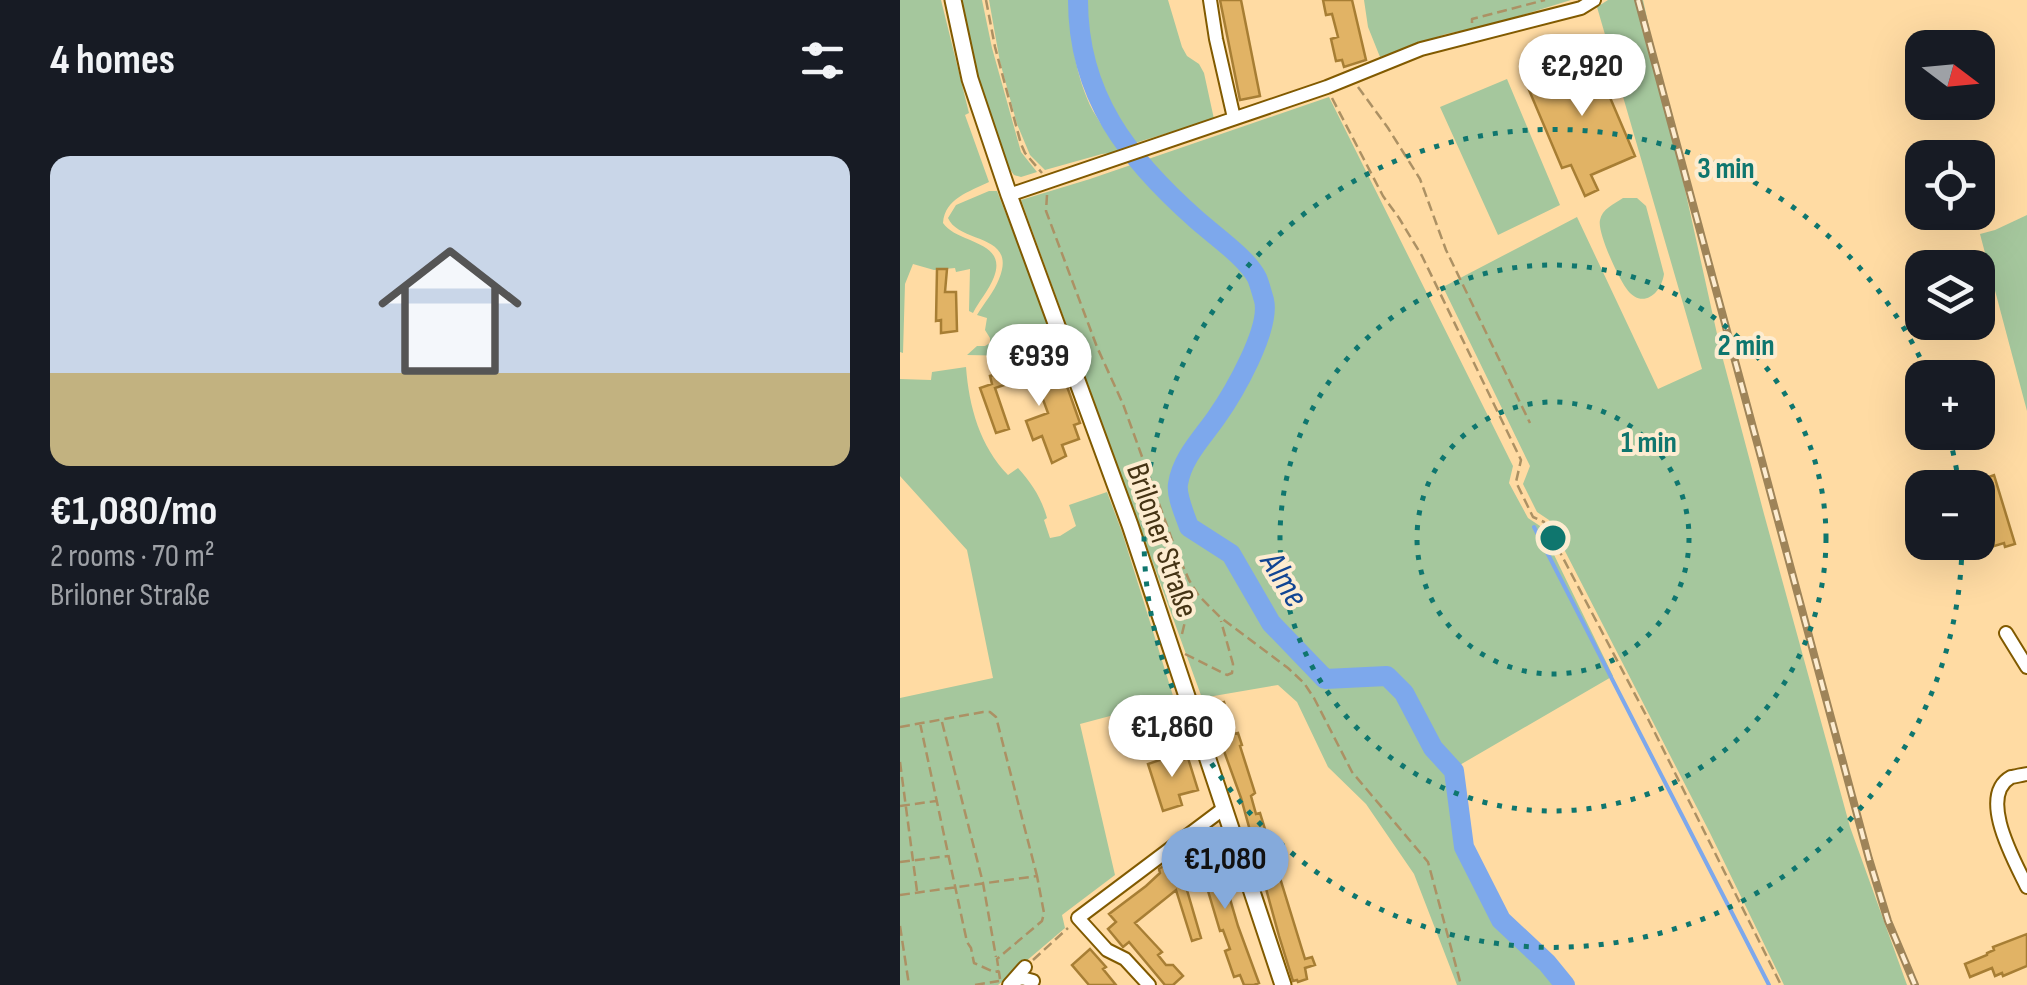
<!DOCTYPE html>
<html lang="en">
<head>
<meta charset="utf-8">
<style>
	:root { --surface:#171b24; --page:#242831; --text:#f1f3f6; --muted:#9ea1a6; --accent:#85aadb }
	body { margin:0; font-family:"Sofia Sans Condensed",sans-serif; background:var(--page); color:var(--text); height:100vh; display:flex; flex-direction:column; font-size:38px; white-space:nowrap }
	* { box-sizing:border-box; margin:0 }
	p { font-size:32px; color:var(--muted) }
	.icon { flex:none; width:55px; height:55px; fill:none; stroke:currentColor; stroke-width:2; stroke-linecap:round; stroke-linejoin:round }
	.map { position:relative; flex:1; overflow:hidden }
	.sheet { display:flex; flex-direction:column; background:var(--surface); width:900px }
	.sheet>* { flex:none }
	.needle { width:65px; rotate:106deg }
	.fabs { position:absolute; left:1005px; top:30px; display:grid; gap:20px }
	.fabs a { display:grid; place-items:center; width:90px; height:90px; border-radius:20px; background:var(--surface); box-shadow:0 10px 40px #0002; font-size:50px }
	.price { position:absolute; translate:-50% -85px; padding:0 22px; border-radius:35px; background:#fff; color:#222; font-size:32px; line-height:65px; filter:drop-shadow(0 2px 5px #0008) }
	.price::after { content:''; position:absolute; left:50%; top:60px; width:30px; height:22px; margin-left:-15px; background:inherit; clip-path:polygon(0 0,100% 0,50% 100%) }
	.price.selected { background:var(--accent); color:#111 }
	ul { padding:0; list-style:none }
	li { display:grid; align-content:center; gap:20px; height:530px; padding:0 50px }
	li span { display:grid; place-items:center; height:310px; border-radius:20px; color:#555 }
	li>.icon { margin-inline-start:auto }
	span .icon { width:180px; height:180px; fill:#fffc; stroke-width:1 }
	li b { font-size:42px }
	h2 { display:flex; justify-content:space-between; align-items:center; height:120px; padding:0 50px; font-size:42px }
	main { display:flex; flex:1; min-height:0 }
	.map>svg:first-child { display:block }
	.green { fill:#a5c79d }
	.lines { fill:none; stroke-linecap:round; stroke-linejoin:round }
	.stream { stroke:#7da8ec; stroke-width:4 }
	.river { stroke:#7da8ec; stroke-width:20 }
	.building { fill:#e1b365; stroke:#a77e34; stroke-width:2.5 }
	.minor-casing { stroke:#815a00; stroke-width:16 }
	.major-casing { stroke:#815a00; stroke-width:19 }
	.path { stroke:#ac9164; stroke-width:2.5; stroke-dasharray:10 5; stroke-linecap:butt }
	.minor { stroke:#fff; stroke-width:12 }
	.major { stroke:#fff; stroke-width:15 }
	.rail-casing { stroke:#9e8459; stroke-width:8 }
	.rail { stroke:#fdecd0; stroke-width:4; stroke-dasharray:11; stroke-linecap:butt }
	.ring { fill:none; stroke:#0f766e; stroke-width:5; stroke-dasharray:5 10 }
	.labels { text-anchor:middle; stroke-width:8; stroke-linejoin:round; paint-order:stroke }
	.street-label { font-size:32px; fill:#443314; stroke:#fdecd0 }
	.water-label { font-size:35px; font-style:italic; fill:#114593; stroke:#fdecd0 }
	.centre { fill:#0f766e; stroke:#fdecd0; stroke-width:5 }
	.ring-label { font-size:30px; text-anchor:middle; font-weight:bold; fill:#0f766e; stroke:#fdecd0; stroke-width:8; stroke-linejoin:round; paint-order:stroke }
</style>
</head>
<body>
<main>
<section class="sheet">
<h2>4 homes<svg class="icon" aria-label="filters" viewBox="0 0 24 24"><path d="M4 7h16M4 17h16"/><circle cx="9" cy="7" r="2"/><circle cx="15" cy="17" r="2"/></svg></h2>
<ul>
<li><span style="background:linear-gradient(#c9d6e8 70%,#c2b280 0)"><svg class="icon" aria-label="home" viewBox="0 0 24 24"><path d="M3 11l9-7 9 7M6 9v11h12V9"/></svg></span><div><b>€1,080/mo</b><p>2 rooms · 70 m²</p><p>Briloner Straße</p></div></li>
</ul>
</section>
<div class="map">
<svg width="1127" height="985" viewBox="0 0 1127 985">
	<rect width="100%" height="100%" fill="#ffdba3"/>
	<path class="green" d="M0,0H41L69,113L65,115L89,182C69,192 45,198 43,223C57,244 108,240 94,277C89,290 79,301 73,313L69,311L70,269L56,272L55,268L34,270L13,264L5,284L3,353L0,352Z
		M62,0H82L92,48L121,152L137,172L121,177L114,175C87,138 70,46 62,0Z
		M89,0H169C171,39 175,76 193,111C201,125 211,138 220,152L202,154L145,170L130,155L117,124L100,62Z
		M183,0H268L282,47L287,56L299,64L304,73L314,119L235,143C203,95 185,58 183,0Z
		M464,0H671L590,25L546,34L480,57L468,27Z
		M708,0H743L821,352L864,514L950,827L1007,985H884L810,833L649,520L637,512L623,484L630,466L543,287L677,217L758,389L802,369L697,7Z
		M607,79L660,205L598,235L540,107Z
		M429,97L613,466L609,483L628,518L640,526L713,676L546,773L558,847L597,923L658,985H557L514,874L466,804L428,767L397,702L378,685L302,698L121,200L190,179Z
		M89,191H97L141,304L158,357L67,355L77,346H85L90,343V338L85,330L87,318L77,315C84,303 94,292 99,279C118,233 59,244 48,218L56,205Z
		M723,198H737L746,206L764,274C761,295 741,310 726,288C718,277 697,232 700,220C702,209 714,204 723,198Z
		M1127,215V411L1080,234L1095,230Z
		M66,367C69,407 80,446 108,475L118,468C132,484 141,497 147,518L144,520L150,538L160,536L176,526L169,505L207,492L222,532L274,699L180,724L215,875L162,915L165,928L98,985H0V698L93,678L67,550L0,476V379L31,380L32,372Z"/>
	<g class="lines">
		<path class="stream" d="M634,527L869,985"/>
		<path class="river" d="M178,0C178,96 228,159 297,220C314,235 348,259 357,278C360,285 362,294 364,300C371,329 333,394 316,418C302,438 282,458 278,484C276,496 285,515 289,527L331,554L371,623L425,679L487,676L504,693L533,748L554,771L564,847L601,920L647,963L665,985"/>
	</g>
	<path class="building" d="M320,0H341L360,96L340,100Z
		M423,0H452L466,60L444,67L442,60L436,61L431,39L438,37L432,14L426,15Z
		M688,46L735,156L691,175L698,190L685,196L671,165L662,168L629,90L659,77L652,61Z
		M37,269H47L45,292H56L57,331L41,333V320L36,321Z
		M140,362L146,381L163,375L180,423L174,425L179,439L162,445L166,456L152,463L142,436L133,440L126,421L148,413L134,375L95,388L109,429L96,433L80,388L92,384L90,376Z
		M1094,475L1115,544L1105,547L1104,543L1091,547L1080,508L1085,506L1077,481Z
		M324,702L334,734L338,733L342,745L340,746L355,793L351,796L356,814L360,813L405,959L412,957L415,965L405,968L407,979L398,982L397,980L393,981L379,936L341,798L308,707Z
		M277,754L279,761L288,758L298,790L279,795L282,805L263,811L248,764Z
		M311,834L338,926L359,983L354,985H344L340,975L334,977L325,951L330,949L323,930L320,931L294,844Z
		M277,856L301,938L292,941L276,890L235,923L262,952L258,955L266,965H273L283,976L273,985H265L229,942L223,947L208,929L216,922L209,914L246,886L260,873L259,869Z
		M1127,934V966L1103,976L1102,973L1095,976L1092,968L1070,977L1065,964L1087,955V953L1094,950L1093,947Z
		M190,949L206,967L203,969L216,985H189L172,965Z"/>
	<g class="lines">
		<g class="minor-casing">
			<path id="minor" d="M310,0L316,39L334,118
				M109,195L427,87L521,49L681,8L694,0
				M1106,633L1127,667
				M1127,774C1126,774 1112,777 1111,777C1077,796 1115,862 1127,887
				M113,981L122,978L133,981
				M109,985L125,967
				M249,985L225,959L207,950L178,918L323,809"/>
		</g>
		<g class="major-casing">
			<path id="major" d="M53,0L70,79L109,195L230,525L383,985"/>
		</g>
		<path class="path" d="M86,0L95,47L121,144L125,153L142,173
			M572,23V19L645,0
			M458,87L488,128L520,179L546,250L630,423
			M432,98L483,196L499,218L522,256L621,460L616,482L633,517L644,522L748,719L881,985
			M147,195L146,211L197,347L223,404L275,548L289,580L299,596L320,617L388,668L404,683L414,698L452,772L528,862L561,985
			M282,634L289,605L297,596
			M285,654L327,675L332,673L333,664L321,621
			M42,722L83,883L96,957
			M20,723L67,942L71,948L74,963L94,972L99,971
			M0,727L83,712H90L96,717L137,876
			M0,762L17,891
			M0,806L36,801
			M0,862L48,856
			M0,895L137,876L144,913L142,921L97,959L100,979
			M0,926L9,985
			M133,960L168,928
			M75,985L99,981"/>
		<use href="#minor" class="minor"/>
		<use href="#major" class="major"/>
		<g class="rail-casing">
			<path id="rail" d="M738,0L969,859L988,921L1015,985"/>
		</g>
		<use href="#rail" class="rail"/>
	</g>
	<g class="ring">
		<circle cx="653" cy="538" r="136"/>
		<circle cx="653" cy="538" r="273"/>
		<path d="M1062 545A409 409 0 1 1 1028 375M1049 436A409 409 0 0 1 1059 485"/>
	</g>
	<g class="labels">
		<g class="street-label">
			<text transform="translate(263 540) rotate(71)" y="11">Briloner Straße</text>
		</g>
		<g class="water-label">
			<text transform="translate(385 579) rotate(58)" y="12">Alme</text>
		</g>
	</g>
	<circle cx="653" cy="538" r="15" class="centre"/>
	<g class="ring-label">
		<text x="826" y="178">3 min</text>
		<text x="846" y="355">2 min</text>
		<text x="749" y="452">1 min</text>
	</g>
</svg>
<div class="fabs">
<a><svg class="needle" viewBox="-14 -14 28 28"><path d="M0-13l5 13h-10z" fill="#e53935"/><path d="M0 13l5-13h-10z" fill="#9ea1a6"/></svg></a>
<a><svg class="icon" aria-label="locate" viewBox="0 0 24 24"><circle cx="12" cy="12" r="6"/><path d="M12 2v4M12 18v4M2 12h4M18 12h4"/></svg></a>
<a><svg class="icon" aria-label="layers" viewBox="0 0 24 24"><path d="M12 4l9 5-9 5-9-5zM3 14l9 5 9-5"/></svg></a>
<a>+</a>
<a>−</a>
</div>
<b class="price" style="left:682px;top:119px">€2,920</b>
<b class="price" style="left:139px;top:409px">€939</b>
<b class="price" style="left:272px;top:780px">€1,860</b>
<b class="price selected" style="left:325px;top:912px">€1,080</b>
</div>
</main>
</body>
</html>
